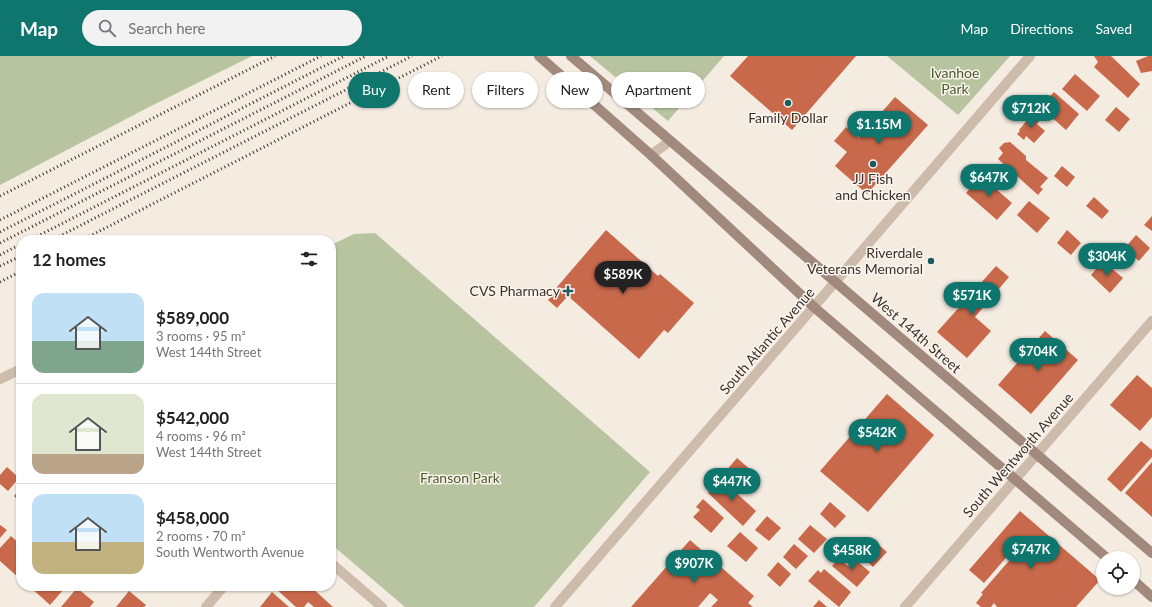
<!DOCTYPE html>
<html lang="en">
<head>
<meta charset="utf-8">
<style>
	:root { --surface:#fff; --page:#f2f2f2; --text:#202124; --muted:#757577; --line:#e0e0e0; --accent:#0f766e }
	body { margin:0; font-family:Lato,sans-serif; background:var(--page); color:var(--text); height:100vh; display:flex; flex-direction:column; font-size:15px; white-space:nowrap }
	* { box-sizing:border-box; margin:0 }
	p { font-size:13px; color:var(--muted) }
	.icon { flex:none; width:22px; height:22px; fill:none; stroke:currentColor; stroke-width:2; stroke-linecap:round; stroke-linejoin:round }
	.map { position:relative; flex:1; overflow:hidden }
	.sheet { position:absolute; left:16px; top:179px; width:320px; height:356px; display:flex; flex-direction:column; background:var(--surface); border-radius:16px; box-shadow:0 1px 3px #0004 }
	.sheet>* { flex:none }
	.hud { position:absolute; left:348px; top:16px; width:380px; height:36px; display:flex; gap:8px }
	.controls { position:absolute; left:1096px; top:495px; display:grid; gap:8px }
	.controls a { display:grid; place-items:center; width:44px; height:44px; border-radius:50%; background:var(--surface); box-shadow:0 1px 3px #0004; font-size:20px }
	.price { position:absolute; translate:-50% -34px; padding:0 9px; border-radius:14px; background:var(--accent); color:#fff; font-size:13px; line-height:26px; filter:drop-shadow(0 1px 2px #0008) }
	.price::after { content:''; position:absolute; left:50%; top:24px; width:12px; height:9px; margin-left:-6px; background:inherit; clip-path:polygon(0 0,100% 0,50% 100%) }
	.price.selected { background:#222; color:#fff }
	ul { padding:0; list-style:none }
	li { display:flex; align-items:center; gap:12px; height:100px; padding:0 16px }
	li+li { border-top:1px solid var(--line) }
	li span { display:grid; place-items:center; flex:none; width:112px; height:80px; border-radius:12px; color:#555 }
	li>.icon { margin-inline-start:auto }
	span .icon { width:48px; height:48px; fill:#fffc; stroke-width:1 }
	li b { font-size:17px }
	h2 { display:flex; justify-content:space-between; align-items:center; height:48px; padding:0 16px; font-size:17px }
	.pill { padding:0 14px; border-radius:18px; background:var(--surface); box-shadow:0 1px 3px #0004; font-size:14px; line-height:36px }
	.pill.selected { background:var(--accent); color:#fff }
	header { display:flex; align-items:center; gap:24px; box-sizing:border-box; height:56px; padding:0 20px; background:var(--accent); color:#fff }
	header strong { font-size:19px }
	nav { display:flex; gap:22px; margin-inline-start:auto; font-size:14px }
	.search { width:280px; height:36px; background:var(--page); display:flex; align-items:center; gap:10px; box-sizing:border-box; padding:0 14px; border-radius:22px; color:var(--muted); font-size:15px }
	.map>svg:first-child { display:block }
	.green { fill:#b8c4a0 }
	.building { fill:#c8694b }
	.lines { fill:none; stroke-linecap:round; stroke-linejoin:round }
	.street { stroke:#cdbbac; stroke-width:10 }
	.secondary { stroke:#a18a7d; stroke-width:10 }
	.rail { stroke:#3b302b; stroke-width:3; stroke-dasharray:1 3; stroke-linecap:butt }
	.poi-dot { fill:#1f5a5e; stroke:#fbf5ee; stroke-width:1.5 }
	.labels { text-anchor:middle; stroke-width:3; stroke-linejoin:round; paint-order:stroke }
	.park-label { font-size:14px; fill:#4a5a2e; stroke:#fbf5ee }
	.poi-label { font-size:14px; fill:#3b302b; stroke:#fbf5ee }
	.street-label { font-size:14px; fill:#3b302b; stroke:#fbf5ee }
</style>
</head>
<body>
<header>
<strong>Map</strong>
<div class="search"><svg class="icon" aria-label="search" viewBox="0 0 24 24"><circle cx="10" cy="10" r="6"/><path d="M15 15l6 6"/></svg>Search here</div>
<nav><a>Map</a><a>Directions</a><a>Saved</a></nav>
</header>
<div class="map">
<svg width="1152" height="551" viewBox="0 0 1152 551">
	<rect width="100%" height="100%" fill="#f4ebe1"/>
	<path class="green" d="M0,0H252L149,51L0,129Z
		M590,0H724L668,65Z
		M887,0H1010L958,59Z
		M375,177L650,416L534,551H405L331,488V189L354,178Z"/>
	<path class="building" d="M748,0H856L792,74L730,20Z
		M1094,0H1111L1140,28L1128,42L1094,11L1098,6Z
		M1148,0H1152V15L1141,17L1136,5Z
		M1075,18L1100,40L1087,55L1062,33Z
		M1054,36L1079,58L1066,74L1040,51Z
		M895,41L928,69L867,138L835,110L847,96L834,85L846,71L859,82Z
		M1116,51L1130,63L1119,76L1105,64Z
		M1033,57L1040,63L1037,68L1045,75L1034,87L1026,80L1024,84L1017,78L1020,75L1019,74Z
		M1010,86L1026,100V104L1048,122L1040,131L1043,133L1038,139L998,103L1003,97L999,92L1004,87Z
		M1062,110L1075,121L1067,131L1054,120Z
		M981,120L1012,147L997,164L966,137Z
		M1094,141L1109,155L1102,163L1086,150Z
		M1029,145L1050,162L1037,177L1017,159Z
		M1152,160V175L1144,169Z
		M606,174L658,220L660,218L694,247L668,277L664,274L639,303L568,240L557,252L548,244L558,233L557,231Z
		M1067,174L1081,187L1071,199L1057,187Z
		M1136,179L1150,192L1139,205L1124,193Z
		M1103,205L1123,222L1110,237L1091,219Z
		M996,210L1009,221L975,261L991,275L967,302L937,276Z
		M1045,275L1078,304L1031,358L998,329Z
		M1137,319L1152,332V361L1140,375L1110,349Z
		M887,338L934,379L868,456L820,415Z
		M1141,385L1152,394V401L1121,436L1107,423Z
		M737,402L760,422L748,436L725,416Z
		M1152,406V461L1125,437Z
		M7,411L19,422L8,435L0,428V419Z
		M721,423L756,455L743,470L708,437Z
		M21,432V447L14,440Z
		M703,443L724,462L711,477L693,461L700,454L696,451Z
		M830,446L846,460L835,472L820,458Z
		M1020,455L1100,524L1076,551H997L994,547L991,551H981L976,547L983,538L981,537L1014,499L1011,496L984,527L969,514Z
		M767,460L781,472L769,485L755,474Z
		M0,469L7,474L0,482Z
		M810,469L827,483L814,497L798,483Z
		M740,476L758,492L746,506L727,490Z
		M11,480L21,489V519L19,522L0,505V492Z
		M690,484L754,540L748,547L753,551H711L718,544L710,537L698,551H631Z
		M873,484L887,496L873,511L860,499Z
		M794,488L808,500L796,513L783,501Z
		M839,502L848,510L854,503L870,516L857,531L832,510Z
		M778,506L791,518L780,531L767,519Z
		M824,513L851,536L839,551L808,525L818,514L821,517Z
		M29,530H61L64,533L50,549Z
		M277,530H310L333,551H314L308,546L304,551H296L275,532Z
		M77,532L94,546L90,551H61Z
		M129,535L146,549L144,551H116Z
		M272,536L289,551H260Z
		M819,544L827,551H813Z"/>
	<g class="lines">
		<path class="street" d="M651,99L670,85
			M0,323L21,313
			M331,507L382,551
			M206,551L224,530
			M555,551L1030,0
			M905,551L1152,265"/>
		<path class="secondary" d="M539,0L651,99L815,252L1107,502
			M571,0C765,165 957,332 1152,497
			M1133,524L1152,541"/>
		<path class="rail" d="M0,140L275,0
			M0,164L321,0
			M0,176L344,0
			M30,184L389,0
			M52,184L412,0
			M82,184L442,0
			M0,187L366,0
			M0,199L21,188
			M0,210L21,200
			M0,226L21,215"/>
	</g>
	<g class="poi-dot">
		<circle cx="788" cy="47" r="4"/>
		<circle cx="873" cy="108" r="4"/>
		<circle cx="931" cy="205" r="4"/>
		<path d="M566 229h4v4h4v4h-4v4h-4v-4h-4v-4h4z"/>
	</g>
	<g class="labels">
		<g class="park-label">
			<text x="955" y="22">Ivanhoe<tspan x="955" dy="16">Park</tspan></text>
			<text x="460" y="427">Franson Park</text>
		</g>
		<g class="poi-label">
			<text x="788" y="67">Family Dollar</text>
			<text x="873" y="128">JJ Fish<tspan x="873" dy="16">and Chicken</tspan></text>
			<text x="923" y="202" text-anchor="end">Riverdale<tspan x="923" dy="16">Veterans Memorial</tspan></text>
			<text x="560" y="240" text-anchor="end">CVS Pharmacy</text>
		</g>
		<g class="street-label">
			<text transform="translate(916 277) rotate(41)" y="5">West 144th Street</text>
			<text transform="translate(767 285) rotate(-49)" y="5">South Atlantic Avenue</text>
			<text transform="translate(1018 399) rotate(-49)" y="5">South Wentworth Avenue</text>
		</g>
	</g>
</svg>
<div class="controls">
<a><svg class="icon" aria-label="locate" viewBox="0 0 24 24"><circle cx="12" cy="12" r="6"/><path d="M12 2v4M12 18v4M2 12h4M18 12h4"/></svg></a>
</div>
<b class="price" style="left:1031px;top:73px">$712K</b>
<b class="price" style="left:879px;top:89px">$1.15M</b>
<b class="price" style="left:989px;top:142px">$647K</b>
<b class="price" style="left:1107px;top:221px">$304K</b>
<b class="price selected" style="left:623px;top:239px">$589K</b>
<b class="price" style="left:972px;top:260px">$571K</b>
<b class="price" style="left:1038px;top:316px">$704K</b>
<b class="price" style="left:877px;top:397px">$542K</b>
<b class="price" style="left:732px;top:446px">$447K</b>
<b class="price" style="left:1031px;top:514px">$747K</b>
<b class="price" style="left:852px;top:515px">$458K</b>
<b class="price" style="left:694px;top:528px">$907K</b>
<div class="hud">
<a class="pill selected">Buy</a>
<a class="pill">Rent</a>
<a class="pill">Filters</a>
<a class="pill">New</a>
<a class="pill">Apartment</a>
</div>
<section class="sheet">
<h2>12 homes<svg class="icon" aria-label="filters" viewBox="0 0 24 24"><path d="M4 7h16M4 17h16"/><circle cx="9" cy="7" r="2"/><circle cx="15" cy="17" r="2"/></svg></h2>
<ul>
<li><span style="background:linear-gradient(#bfe0f5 60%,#7fa58c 0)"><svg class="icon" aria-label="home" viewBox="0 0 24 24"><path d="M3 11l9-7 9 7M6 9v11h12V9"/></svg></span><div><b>$589,000</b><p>3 rooms · 95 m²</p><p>West 144th Street</p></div></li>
<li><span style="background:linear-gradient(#dfe7d0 75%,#b9a48a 0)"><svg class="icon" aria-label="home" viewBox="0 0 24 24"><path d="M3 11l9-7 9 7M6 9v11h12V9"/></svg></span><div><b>$542,000</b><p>4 rooms · 96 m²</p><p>West 144th Street</p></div></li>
<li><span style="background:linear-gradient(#bfe0f5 60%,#c2b280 0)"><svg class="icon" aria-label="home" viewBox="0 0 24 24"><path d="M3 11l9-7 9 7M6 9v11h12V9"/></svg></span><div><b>$458,000</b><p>2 rooms · 70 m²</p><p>South Wentworth Avenue</p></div></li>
</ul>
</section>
</div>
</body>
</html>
